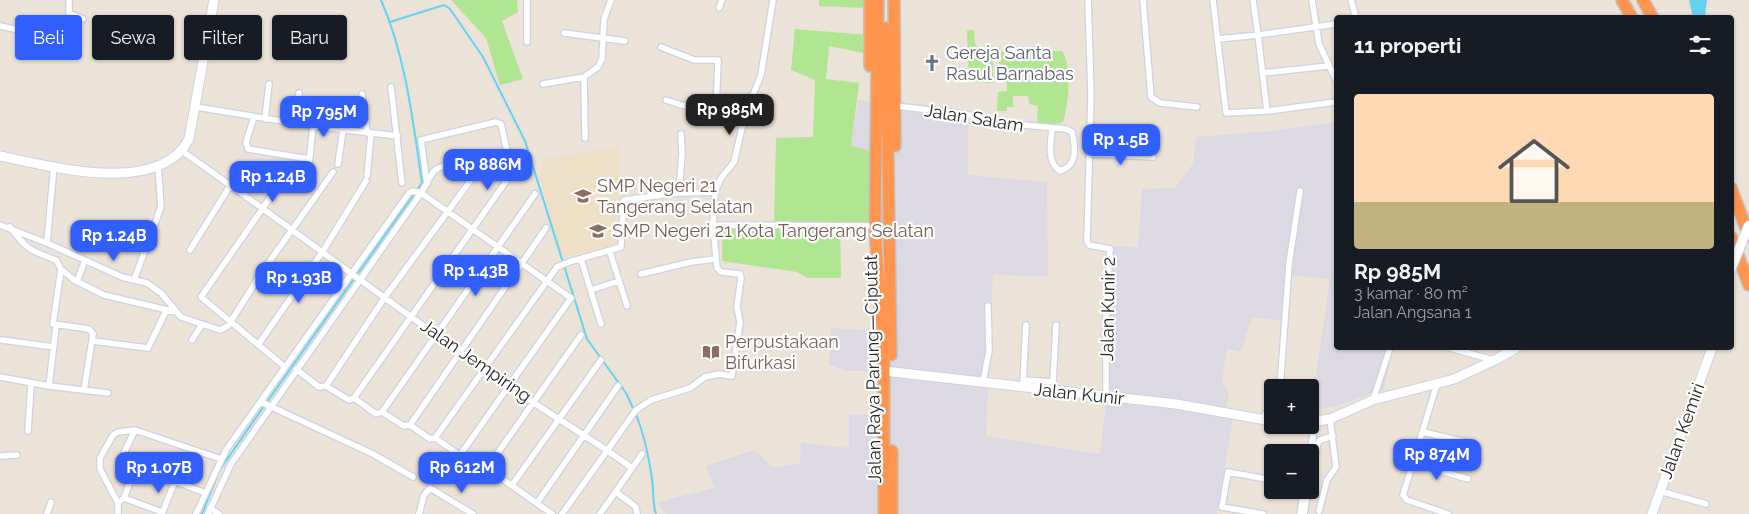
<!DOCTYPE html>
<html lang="id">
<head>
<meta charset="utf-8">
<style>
	:root { --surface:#171b24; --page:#242831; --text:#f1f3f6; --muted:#9ea1a6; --line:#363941; --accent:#315eff }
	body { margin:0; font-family:Raleway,sans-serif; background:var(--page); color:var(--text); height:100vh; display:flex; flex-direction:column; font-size:19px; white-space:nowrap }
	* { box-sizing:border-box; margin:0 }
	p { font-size:16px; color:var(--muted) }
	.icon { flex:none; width:28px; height:28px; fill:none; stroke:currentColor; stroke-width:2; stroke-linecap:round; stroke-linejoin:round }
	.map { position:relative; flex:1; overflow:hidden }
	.drawer { position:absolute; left:1334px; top:15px; width:400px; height:335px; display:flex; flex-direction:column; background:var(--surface); border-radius:5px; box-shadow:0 1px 4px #0004 }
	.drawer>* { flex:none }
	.top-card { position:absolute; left:15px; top:15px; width:475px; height:45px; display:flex; gap:10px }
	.buttons { position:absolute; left:1264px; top:379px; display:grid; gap:10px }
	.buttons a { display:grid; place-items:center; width:55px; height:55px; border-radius:5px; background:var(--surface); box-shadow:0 1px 4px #0004; font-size:25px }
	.price { position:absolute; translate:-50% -42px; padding:0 11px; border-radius:10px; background:var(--accent); color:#fff; font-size:16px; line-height:32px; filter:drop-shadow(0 1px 2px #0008) }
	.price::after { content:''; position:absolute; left:50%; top:30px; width:15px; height:11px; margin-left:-8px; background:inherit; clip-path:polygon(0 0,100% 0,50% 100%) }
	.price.active { background:#222; color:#fff }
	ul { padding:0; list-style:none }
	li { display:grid; align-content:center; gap:10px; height:265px; padding:0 20px }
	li+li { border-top:1px solid var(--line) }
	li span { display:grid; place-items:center; height:155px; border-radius:5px; color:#555 }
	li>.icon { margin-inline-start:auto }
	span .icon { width:90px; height:90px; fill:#fffc; stroke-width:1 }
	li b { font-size:21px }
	h2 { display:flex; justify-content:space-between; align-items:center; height:60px; padding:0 20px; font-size:21px }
	.chip { padding:0 18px; border-radius:5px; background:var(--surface); box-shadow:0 1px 4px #0004; font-size:18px; line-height:45px }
	.chip.active { background:var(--accent); color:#fff }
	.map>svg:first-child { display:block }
	.industrial { fill:#dcd9e3 }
	.education { fill:#eee0c6 }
	.green { fill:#b0e591 }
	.water { fill:#65d2f3 }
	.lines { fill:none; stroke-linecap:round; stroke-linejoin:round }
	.stream { stroke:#65d2f3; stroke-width:2 }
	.street-casing { stroke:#cdd2e2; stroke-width:8 }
	.secondary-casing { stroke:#cdd2e2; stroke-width:11 }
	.highway-casing { stroke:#c3c3c3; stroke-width:14 }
	.street { stroke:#fff; stroke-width:5.5 }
	.secondary { stroke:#fff; stroke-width:9 }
	.highway { stroke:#ff954f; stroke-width:11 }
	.secondary-bridge-casing { stroke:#cdd2e2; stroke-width:11; stroke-linecap:butt }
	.secondary-bridge { stroke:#fff; stroke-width:9 }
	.labels { text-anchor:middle; stroke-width:4.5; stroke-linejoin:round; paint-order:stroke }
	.worship-label { font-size:18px; fill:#5b616d; stroke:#fff; text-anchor:start }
	.street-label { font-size:18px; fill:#272727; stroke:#fff }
	.education-label { font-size:18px; fill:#785e54; stroke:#fff; text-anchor:start }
</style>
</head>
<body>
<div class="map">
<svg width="1749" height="514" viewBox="0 0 1749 514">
	<rect width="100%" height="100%" fill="#ebe2d8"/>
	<path class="industrial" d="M858,100L968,111V175L1047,182L1048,276L993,275L986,436L1100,454L1108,391L1112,246L1138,247L1142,189L1175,188L1193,164L1196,137L1272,131L1336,122V348H1393L1384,389L1334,407L1311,410L1330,279L1286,275L1282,321L1252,317L1241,352L1227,349L1222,380L1229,394L1226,411L1234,412L1217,514H665L658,502L714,488L706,466L754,450L774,468L800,463L801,443L849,448V415L883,414L884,371H846L829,365L831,328L883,331L880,153L851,146Z"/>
	<path class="education" d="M619,147L621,241L616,244L560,258L540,176L546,158Z"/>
	<path class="green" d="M451,0H517L518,12L502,21L523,79L500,85L486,38Z
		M819,0H867V8L819,6Z
		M795,29L867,35L868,54L829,46L826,79L859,83L851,146L880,153L881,224L840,223L841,278H807L797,272L722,261L723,223L774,221L776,138L813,137L815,80L791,70Z
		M967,30H974L975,44L982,52L993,53V83L969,82Z
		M1062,51C1072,66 1069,104 1063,122L1052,125L1037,123L1038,106L1029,104L1028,96H1013V107H1007V111H997L998,92L1007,91V74L999,73V52Z"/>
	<path class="water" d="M1689,0H1707L1705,17H1693Z"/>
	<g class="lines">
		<path class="stream" d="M381,0C406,57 413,122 422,183L417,190
			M390,22L444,5L450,9L483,57L525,141L587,339L626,393L634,410
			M267,402L414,194
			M636,414C644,435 649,457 652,479C654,491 652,502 656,514
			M202,514L219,471L264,406"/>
		<g class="street-casing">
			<path id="street" d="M69,0V13L83,19
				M527,0V42
				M1088,0L1091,94L1087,241L1089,245L1110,249L1106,313V396
				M1143,0L1151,97L1160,103L1197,107
				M1213,0L1226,113L1267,111L1336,102
				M1312,0L1319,44L1336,80
				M1351,0L1356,18
				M719,8L722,0
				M0,26L23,31
				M564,33L625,41
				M208,34L252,41
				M1219,39L1258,35L1253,0
				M661,47L694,60H718L716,109
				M1263,73L1328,66
				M543,84L584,77
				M391,87L402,183
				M362,94L367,133
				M666,100L681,105L745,115
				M896,106L964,114L1014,124L1066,129L1072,132C1076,149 1077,166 1060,171C1046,161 1051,144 1052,129
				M196,107L313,126L398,136
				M1267,111L1258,35L1336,24
				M254,117L246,142L248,149L309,159
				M265,119L269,84
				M297,124L299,93
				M585,138L584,77L598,67L602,59L604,19L611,0
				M182,151C292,228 398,310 509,386C549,414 592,439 632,468
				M1090,154L1153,157
				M338,164L343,130
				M309,165L313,126
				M367,176L371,134
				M679,193L682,154L681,134
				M0,225L47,243L122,277L147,283L161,293L181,317L220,330L228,326L262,272L333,172
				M713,225L869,226
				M10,227C28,251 30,250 56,260L61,269L74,280L78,279L85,260
				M47,243L54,165
				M190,250L243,165
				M610,252L627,306
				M581,259L601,324
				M61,269L53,324L89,329L93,334L84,390
				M641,274L691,262L715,259
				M74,280L104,295L176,312
				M134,280L161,207L158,165
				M591,290L619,281
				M2,340L54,347
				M192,340L201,326
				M93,341L148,348L166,311
				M258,345L323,251L366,181
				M1450,348L1493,360
				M285,367L201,297L290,169
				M296,369L319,387L326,386L349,400L354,398L376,414L382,412L404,426L410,425L430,439L435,438L481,470L487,468L552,514
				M0,377L49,386L108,393
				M1023,380L1053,382L1056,325
				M983,382L989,351L988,306
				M1023,383L1026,325
				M1437,384L1403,495L1407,500L1448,514
				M49,386L56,326
				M326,386L385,297L487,158
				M1280,388L1289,264L1300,191
				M354,398L514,170L515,164L507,151L501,124L496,122L421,140L427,184
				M1373,400L1390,348
				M261,402L373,454L413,477
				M382,412L535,194
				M1262,418L1272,407
				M1310,422L1313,436L1310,455
				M410,425L546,228
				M135,430L122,457L124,461L205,493
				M28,431L31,384
				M1423,432L1474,444
				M435,438L557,267L569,262L621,247L624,200L679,193L715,192
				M0,456L17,455
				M1413,463L1468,479
				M487,468L581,335
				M1310,480L1318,443L1320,440L1333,436
				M512,485L601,360
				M1660,491L1706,504
				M616,492L636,507L637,514
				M124,498L162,512
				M118,503L124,498L136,466
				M537,503L618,386
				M210,508L219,514
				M1319,511L1327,480L1336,467L1330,419
				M47,514L51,502
				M118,514V503L100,469V458L113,435L118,432L135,430L221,459
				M162,514L175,481
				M196,514L226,450L409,193L413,191L421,193L571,298L460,455
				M208,514L231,464L421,193C426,186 429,176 435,170C443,163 492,156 507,151
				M419,514L424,495L430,488L473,514
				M562,514L636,410L651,400L690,388L705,377L719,374L732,376L740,322L737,307L741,278L740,274L721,272L717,268L713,225L715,192L721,178L734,162L745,115L761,75L773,0
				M600,514L642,454
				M1263,514L1222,507L1228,472L1272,480
				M1300,514L1304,490
				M1304,514L1308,490"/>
		</g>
		<g class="secondary-casing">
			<path id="secondary" d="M0,156C50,166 159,197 189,139L214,0
				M884,371L1176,404L1272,421
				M1310,422L1330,419L1373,400L1454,379L1495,360L1516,348
				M1652,514L1712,348"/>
		</g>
		<g class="highway-casing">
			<path id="highway" d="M870,0V66
				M878,0L875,226L884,365V514
				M894,0L895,146
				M1622,0L1632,18
				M1643,0L1653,18
				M886,28L891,355
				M1731,188L1749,236
				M1731,237L1749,285
				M892,514V451"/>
		</g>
		<use href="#street" class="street"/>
		<use href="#secondary" class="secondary"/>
		<use href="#highway" class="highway"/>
		<g class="secondary-bridge-casing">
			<path id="secondary-bridge" d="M1731,269L1749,225"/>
		</g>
		<use href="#secondary-bridge" class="secondary-bridge"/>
	</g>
	<defs>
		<g id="church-bare" transform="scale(1.35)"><path d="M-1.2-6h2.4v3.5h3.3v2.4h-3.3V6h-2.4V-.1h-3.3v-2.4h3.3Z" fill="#6b7280" stroke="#fff" stroke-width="2.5" paint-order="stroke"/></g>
		<g id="school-bare" transform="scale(1.35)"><path d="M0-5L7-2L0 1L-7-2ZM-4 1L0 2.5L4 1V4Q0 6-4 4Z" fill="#8d6e63" stroke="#fff" stroke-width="2.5" paint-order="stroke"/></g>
		<g id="library-bare" transform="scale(1.35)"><path d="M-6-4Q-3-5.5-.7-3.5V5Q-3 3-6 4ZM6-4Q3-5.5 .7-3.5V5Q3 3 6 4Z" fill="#8d6e63" stroke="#fff" stroke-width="2.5" paint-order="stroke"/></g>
	</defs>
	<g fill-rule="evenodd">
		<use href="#church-bare" x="932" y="63"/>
		<use href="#school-bare" x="583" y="196"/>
		<use href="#school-bare" x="598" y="231"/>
		<use href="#library-bare" x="711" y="352"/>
	</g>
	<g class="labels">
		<g class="worship-label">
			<text x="946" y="59">Gereja Santa<tspan x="946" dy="21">Rasul Barnabas</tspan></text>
		</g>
		<g class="street-label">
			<text transform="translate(974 118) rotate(9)" y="6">Jalan Salam</text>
			<text transform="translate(1108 309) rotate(-89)" y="6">Jalan Kunir 2</text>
			<text transform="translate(476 361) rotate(35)" y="6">Jalan Jempiring</text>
			<text transform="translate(873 369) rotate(-91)" y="6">Jalan Raya Parung—Ciputat</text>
			<text transform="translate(1079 394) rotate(6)" y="6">Jalan Kunir</text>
			<text transform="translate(1682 431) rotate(-70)" y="6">Jalan Kemiri</text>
		</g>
		<g class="education-label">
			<text x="597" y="192">SMP Negeri 21<tspan x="597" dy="21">Tangerang Selatan</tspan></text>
			<text x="612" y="237">SMP Negeri 21 Kota Tangerang Selatan</text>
			<text x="725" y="348">Perpustakaan<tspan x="725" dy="21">Bifurkasi</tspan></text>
		</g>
	</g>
</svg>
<div class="buttons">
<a>+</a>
<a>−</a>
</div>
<b class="price active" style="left:730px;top:136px">Rp 985M</b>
<b class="price" style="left:324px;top:138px">Rp 795M</b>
<b class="price" style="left:1121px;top:166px">Rp 1.5B</b>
<b class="price" style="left:488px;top:191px">Rp 886M</b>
<b class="price" style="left:273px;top:203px">Rp 1.24B</b>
<b class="price" style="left:114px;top:262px">Rp 1.24B</b>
<b class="price" style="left:476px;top:297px">Rp 1.43B</b>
<b class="price" style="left:299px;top:304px">Rp 1.93B</b>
<b class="price" style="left:1437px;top:481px">Rp 874M</b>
<b class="price" style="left:159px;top:494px">Rp 1.07B</b>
<b class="price" style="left:462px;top:494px">Rp 612M</b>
<div class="top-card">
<a class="chip active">Beli</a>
<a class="chip">Sewa</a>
<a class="chip">Filter</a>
<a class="chip">Baru</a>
</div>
<section class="drawer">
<h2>11 properti<svg class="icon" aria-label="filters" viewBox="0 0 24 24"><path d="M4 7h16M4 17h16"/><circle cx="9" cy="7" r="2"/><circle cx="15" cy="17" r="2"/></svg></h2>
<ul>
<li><span style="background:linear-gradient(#ffd9b3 70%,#c2b280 0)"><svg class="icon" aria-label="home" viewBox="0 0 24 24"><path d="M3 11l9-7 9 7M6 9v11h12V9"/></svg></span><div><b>Rp 985M</b><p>3 kamar · 80 m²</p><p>Jalan Angsana 1</p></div></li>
</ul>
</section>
</div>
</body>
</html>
